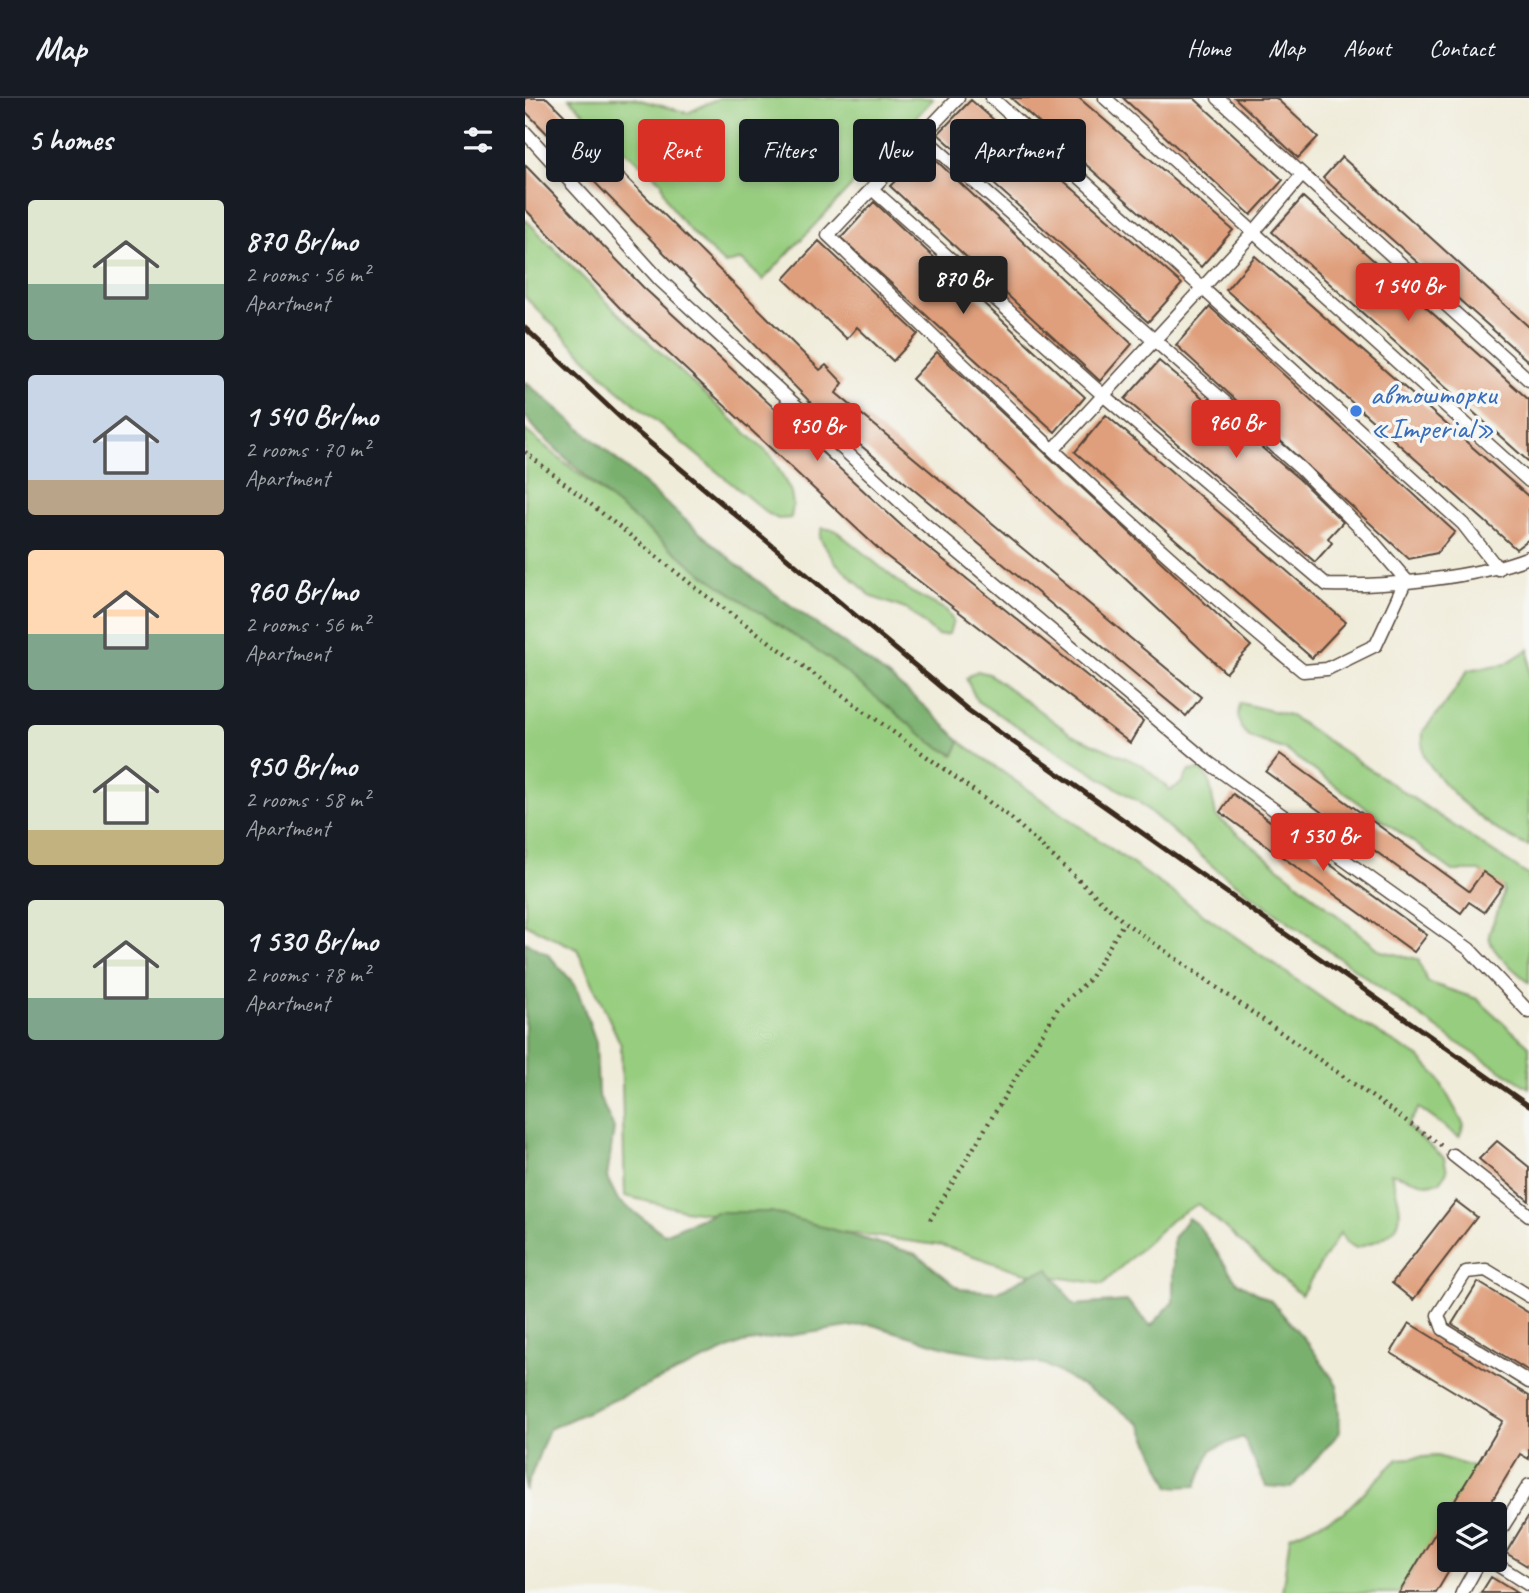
<!DOCTYPE html>
<html lang="en">
<head>
<meta charset="utf-8">
<style>
	:root { --surface:#171b24; --page:#242831; --text:#f1f3f6; --muted:#9ea1a6; --line:#363941; --accent:#d93025 }
	body { margin:0; font-family:Caveat,sans-serif; background:var(--page); color:var(--text); height:100vh; display:flex; flex-direction:column; font-size:26px; white-space:nowrap }
	* { box-sizing:border-box; margin:0 }
	p { font-size:23px; color:var(--muted) }
	.icon { flex:none; width:38px; height:38px; fill:none; stroke:currentColor; stroke-width:2; stroke-linecap:round; stroke-linejoin:round }
	.map { position:relative; flex:1; overflow:hidden }
	.side { display:flex; flex-direction:column; background:var(--surface); width:525px }
	.side>* { flex:none }
	.banner { position:absolute; left:21px; top:21px; width:665px; height:63px; display:flex; gap:14px }
	.controls { position:absolute; left:912px; top:1404px; display:grid; gap:14px }
	.controls a { display:grid; place-items:center; width:70px; height:70px; border-radius:7px; background:var(--surface); box-shadow:0 4px 10px #0003; font-size:35px }
	.price { position:absolute; translate:-50% -60px; padding:0 16px; border-radius:7px; background:var(--accent); color:#fff; font-size:23px; line-height:46px; filter:drop-shadow(0 2px 4px #0008) }
	.price::after { content:''; position:absolute; left:50%; top:42px; width:21px; height:16px; margin-left:-10px; background:inherit; clip-path:polygon(0 0,100% 0,50% 100%) }
	.price.active { background:#222; color:#fff }
	ul { padding:0; list-style:none }
	li { display:flex; align-items:center; gap:21px; height:175px; padding:0 28px }
	li span { display:grid; place-items:center; flex:none; width:196px; height:140px; border-radius:7px; color:#555 }
	li>.icon { margin-inline-start:auto }
	span .icon { width:84px; height:84px; fill:#fffc; stroke-width:1 }
	li b { font-size:30px }
	h2 { display:flex; justify-content:space-between; align-items:center; height:84px; padding:0 28px; font-size:30px }
	.pill { padding:0 24px; border-radius:7px; background:var(--surface); box-shadow:0 4px 10px #0003; font-size:24px; line-height:63px }
	.pill.active { background:var(--accent); color:#fff }
	header { display:flex; align-items:center; gap:42px; box-sizing:border-box; height:98px; padding:0 35px; background:var(--surface); border-bottom:2px solid var(--line) }
	header strong { font-size:33px }
	nav { display:flex; gap:38px; margin-inline-start:auto; font-size:24px }
	main { display:flex; flex:1; min-height:0 }
	.map>svg:first-child { display:block }
	.green { fill:#97cd7f; stroke:#697c4e; stroke-width:2 }
	.forest { fill:#79b06e; stroke:#5a6d46; stroke-width:2 }
	.building { fill:#df9f7b }
	.lines { fill:none; stroke-linecap:round; stroke-linejoin:round }
	.service-casing { stroke:#56473a; stroke-width:15 }
	.path { stroke:#56473a; stroke-width:4.5; stroke-dasharray:2 5; stroke-linecap:butt }
	.service { stroke:#fff; stroke-width:12 }
	.rail { stroke:#3b2a1e; stroke-width:5 }
	.shop-dot { fill:#3f7fe0; stroke:#f6f6f2; stroke-width:2.5 }
	.labels { text-anchor:middle; stroke-width:7; stroke-linejoin:round; paint-order:stroke }
	.shop-label { font-size:30px; fill:#366cbe; stroke:#f6f6f2; text-anchor:start }
</style>
</head>
<body>
<header>
<strong>Map</strong>
<nav><a>Home</a><a>Map</a><a>About</a><a>Contact</a></nav>
</header>
<main>
<section class="side">
<h2>5 homes<svg class="icon" aria-label="filters" viewBox="0 0 24 24"><path d="M4 7h16M4 17h16"/><circle cx="9" cy="7" r="2"/><circle cx="15" cy="17" r="2"/></svg></h2>
<ul>
<li><span style="background:linear-gradient(#dfe7d0 60%,#7fa58c 0)"><svg class="icon" aria-label="home" viewBox="0 0 24 24"><path d="M3 11l9-7 9 7M6 9v11h12V9"/></svg></span><div><b>870 Br/mo</b><p>2 rooms · 56 m²</p><p>Apartment</p></div></li>
<li><span style="background:linear-gradient(#c9d6e8 75%,#b9a48a 0)"><svg class="icon" aria-label="home" viewBox="0 0 24 24"><path d="M3 11l9-7 9 7M6 9v11h12V9"/></svg></span><div><b>1 540 Br/mo</b><p>2 rooms · 70 m²</p><p>Apartment</p></div></li>
<li><span style="background:linear-gradient(#ffd9b3 60%,#7fa58c 0)"><svg class="icon" aria-label="home" viewBox="0 0 24 24"><path d="M3 11l9-7 9 7M6 9v11h12V9"/></svg></span><div><b>960 Br/mo</b><p>2 rooms · 56 m²</p><p>Apartment</p></div></li>
<li><span style="background:linear-gradient(#dfe7d0 75%,#c2b280 0)"><svg class="icon" aria-label="home" viewBox="0 0 24 24"><path d="M3 11l9-7 9 7M6 9v11h12V9"/></svg></span><div><b>950 Br/mo</b><p>2 rooms · 58 m²</p><p>Apartment</p></div></li>
<li><span style="background:linear-gradient(#dfe7d0 70%,#7fa58c 0)"><svg class="icon" aria-label="home" viewBox="0 0 24 24"><path d="M3 11l9-7 9 7M6 9v11h12V9"/></svg></span><div><b>1 530 Br/mo</b><p>2 rooms · 78 m²</p><p>Apartment</p></div></li>
</ul>
</section>
<div class="map">
<svg width="1004" height="1495" viewBox="0 0 1004 1495">
	<rect width="100%" height="100%" fill="#f6f6f2"/>
	<filter id="ink" filterUnits="userSpaceOnUse"><feTurbulence type="fractalNoise" baseFrequency=".0143" numOctaves="2"/><feDisplacementMap in="SourceGraphic" scale="14" xChannelSelector="R" yChannelSelector="G"/><feConvolveMatrix kernelMatrix="1 2 1 2 8 2 1 2 1" color-interpolation-filters="sRGB"/></filter>
	<filter id="wash" filterUnits="userSpaceOnUse"><feTurbulence type="fractalNoise" baseFrequency=".00686" numOctaves="4" result="noise"/><feDisplacementMap in="SourceGraphic" scale="28" xChannelSelector="R" yChannelSelector="G"/><feGaussianBlur stdDeviation="1.57" result="paint"/><feColorMatrix in="noise" values="0 0 0 0 0 0 0 0 0 0 0 0 0 0 0 0 0 1.4 0 .05"/><feComposite in="paint" operator="in"/></filter>
	<g filter="url(#wash)">
		<rect width="100%" height="100%" fill="#f0ecda"/>
		<path class="green" d="M44,0H108L163,15L194,0H409L238,182L217,162L200,166C179,147 139,112 137,84L73,30Z
			M0,121L90,212L247,359L266,394L268,407L266,420L253,421L242,415L90,289L0,199Z
			M0,332L145,450L338,575L811,910L894,959L912,978L939,1027L934,1039L894,1010L882,1028L919,1060L922,1073L915,1084L902,1086L866,1075C880,1122 883,1135 831,1150L821,1144L815,1135L776,1197L673,1106L647,1121L578,1186L496,1174L419,1148L159,1112L100,1098L96,947L52,851L0,826Z
			M297,430L310,432L386,494L421,512L428,523L424,536L412,537L383,512L347,499L310,464L295,440Z
			M1004,551V748C968,736 920,693 900,660C896,653 898,641 898,633L922,604L943,572L980,566Z
			M452,573L464,576L546,636L617,667L645,692L657,685L664,673L676,672L684,682L691,718L856,853L893,861L902,884L952,901L1004,948V990L931,944L692,772L614,704L452,603L441,580Z
			M715,605L764,617L1004,778V885C992,873 959,851 965,833C970,818 978,806 979,790L954,773H928L761,652L724,639L716,630L713,617Z
			M912,1358L951,1370L874,1495H757L765,1438L818,1415L873,1361Z"/>
		<path class="forest" d="M0,284C73,343 142,408 214,468C287,528 370,573 435,643L429,657L407,645L307,563L178,476L88,404L14,335L0,318Z
			M0,844L23,856L51,888L71,944L73,996L89,1030L82,1080L93,1102L139,1136L191,1114H247L391,1156L435,1191L472,1194L506,1176L524,1171L549,1207L602,1203L626,1228L648,1204V1140L663,1120L673,1127L712,1184L746,1203L783,1245L812,1287L815,1334L766,1390L741,1388L718,1339L686,1352L671,1388L645,1389L616,1327L581,1302L519,1266L424,1250L344,1226L217,1245L24,1331L0,1393Z"/>
		<g id="blocks">
			<path class="building" d="M0,0H22L295,272L301,267L318,285L311,295L676,599L661,618L293,312L0,13Z
				M486,0H554L708,132L676,169Z
				M598,0H669L758,82L726,117Z
				M710,0H751L793,39L773,60Z
				M446,2L657,186L623,224L413,36Z
				M401,53L607,246L575,283L365,88Z
				M817,59L1004,229V264L798,80Z
				M0,67L118,189L379,430L618,623L605,645L360,457L97,212L0,111Z
				M778,99L1004,302V364L747,134Z
				M349,104L560,299L530,334L316,140Z
				M294,143L393,236L368,263L332,229L322,241L259,181Z
				M730,158L1004,399V441L991,451L701,192Z
				M685,209L930,434L912,455L884,461L651,247Z
				M412,254L726,548L701,575L387,281Z
				M634,263L774,381L818,424L803,440L807,445L790,464L600,301Z
				M581,317L821,524L787,560L550,354Z
				M755,656L944,793L958,774L978,788L959,814L944,804L936,815L741,674Z
				M708,696L902,837L889,854L695,714Z
				M972,1043L1004,1069V1103L954,1061Z
				M931,1103L952,1119L888,1202L867,1185Z
				M953,1184L1004,1215V1273L927,1226Z
				M884,1225L1004,1298V1361L995,1356L959,1416H924V1461H931L911,1495H874L978,1323L866,1255Z
				M1004,1417V1469L981,1455Z
				M966,1479L992,1495H956Z"/>
		</g>
	</g>
	<g filter="url(#ink)">
		<use href="#blocks" fill-opacity="0" stroke="#56473a" stroke-width="2"/>
		<g class="lines">
			<g class="service-casing">
				<path id="service" d="M467,0L938,426L973,471
					M580,0L1004,383
					M693,0L1004,282
					M0,34L135,182L396,423L684,665L944,851L1004,914
					M397,38L776,371L844,439L881,482L851,547L802,571L778,573C611,438 458,284 303,137L433,0
					M347,91L578,297L802,487C858,489 952,480 1004,459
					M529,351L728,135L777,77
					M928,1057L1004,1117
					M1004,1198L961,1172L941,1174L913,1217L918,1231L1004,1284
					M970,1441L1004,1387
					M963,1461L1004,1487
					M937,1495L956,1461"/>
			</g>
			<path class="path" d="M0,354L175,493L486,720L599,824L917,1048
				M405,1122L533,910L564,882L599,824"/>
			<use href="#service" class="service"/>
			<path class="rail" d="M0,230L100,324L443,612L1004,1008"/>
		</g>
	</g>
	<circle class="shop-dot" cx="831" cy="313" r="7"/>
	<g class="labels">
		<g class="shop-label">
			<text x="845" y="306">автошторки<tspan x="845" dy="34">«Imperial»</tspan></text>
		</g>
	</g>
</svg>
<div class="controls">
<a><svg class="icon" aria-label="layers" viewBox="0 0 24 24"><path d="M12 4l9 5-9 5-9-5zM3 14l9 5 9-5"/></svg></a>
</div>
<b class="price active" style="left:438px;top:218px">870 Br</b>
<b class="price" style="left:883px;top:225px">1 540 Br</b>
<b class="price" style="left:711px;top:362px">960 Br</b>
<b class="price" style="left:292px;top:365px">950 Br</b>
<b class="price" style="left:798px;top:775px">1 530 Br</b>
<div class="banner">
<a class="pill">Buy</a>
<a class="pill active">Rent</a>
<a class="pill">Filters</a>
<a class="pill">New</a>
<a class="pill">Apartment</a>
</div>
</div>
</main>
</body>
</html>
